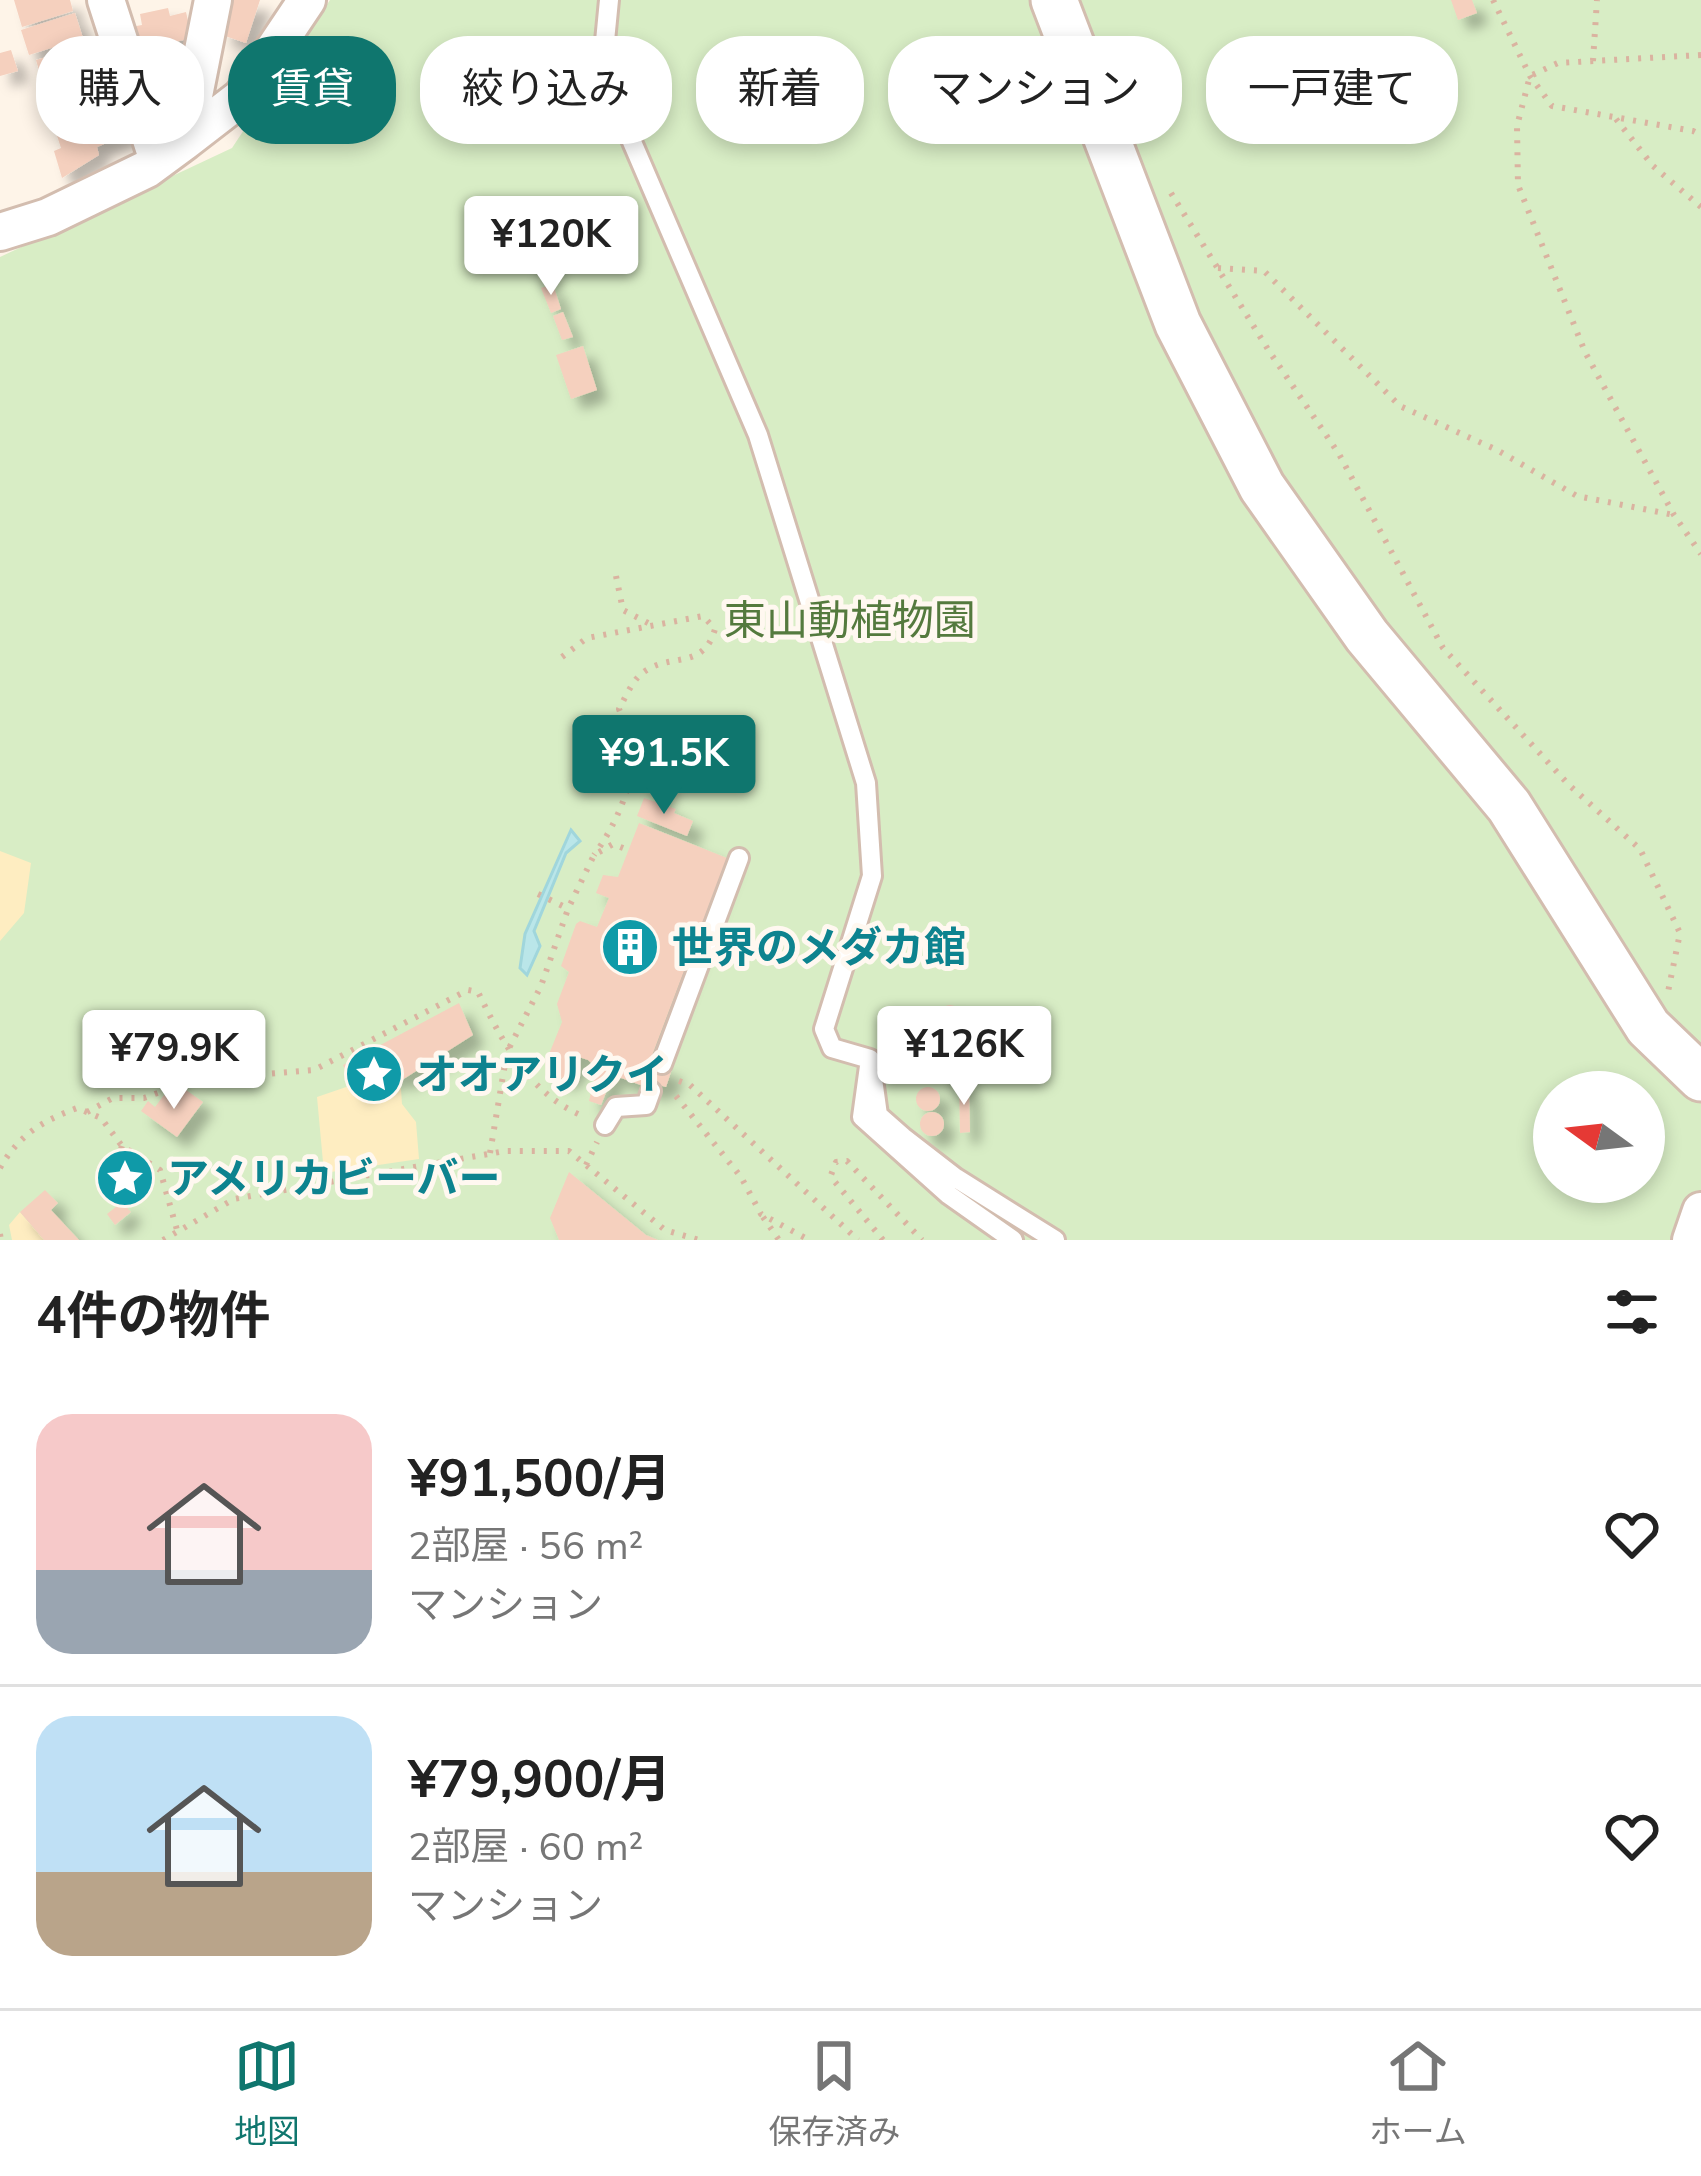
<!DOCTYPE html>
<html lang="ja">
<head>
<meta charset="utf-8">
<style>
	:root { --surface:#fff; --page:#f6f6f6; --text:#222; --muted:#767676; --line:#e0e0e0; --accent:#0f766e }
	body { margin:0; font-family:"Nunito Sans","Noto Sans JP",sans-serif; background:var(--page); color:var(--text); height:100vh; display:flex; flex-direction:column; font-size:45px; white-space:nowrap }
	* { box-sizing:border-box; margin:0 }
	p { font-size:39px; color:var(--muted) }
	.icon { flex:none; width:66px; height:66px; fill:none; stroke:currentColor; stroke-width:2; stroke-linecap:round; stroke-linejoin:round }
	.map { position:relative; height:1240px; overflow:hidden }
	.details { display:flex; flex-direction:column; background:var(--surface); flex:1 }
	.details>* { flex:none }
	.top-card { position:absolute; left:36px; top:36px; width:1629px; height:108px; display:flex; gap:24px }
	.needle { width:78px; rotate:285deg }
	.controls { position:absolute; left:1533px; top:1071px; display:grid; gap:24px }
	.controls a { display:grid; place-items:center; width:132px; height:132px; border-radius:50%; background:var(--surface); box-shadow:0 6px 18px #0003; font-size:60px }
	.price { position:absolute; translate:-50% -102px; padding:0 27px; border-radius:12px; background:#fff; color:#222; font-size:39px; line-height:78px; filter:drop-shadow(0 3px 6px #0008) }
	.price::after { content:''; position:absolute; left:50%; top:72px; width:36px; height:27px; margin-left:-18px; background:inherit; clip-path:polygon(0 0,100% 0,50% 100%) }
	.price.selected { background:var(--accent); color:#fff }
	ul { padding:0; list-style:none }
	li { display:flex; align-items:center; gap:36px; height:300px; padding:0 36px }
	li+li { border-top:3px solid var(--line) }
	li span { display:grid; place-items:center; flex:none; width:336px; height:240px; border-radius:36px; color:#555 }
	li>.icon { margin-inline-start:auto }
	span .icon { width:144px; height:144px; fill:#fffc; stroke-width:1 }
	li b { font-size:51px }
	h2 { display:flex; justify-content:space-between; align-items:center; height:144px; padding:0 36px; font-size:51px }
	.tag { padding:0 42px; border-radius:48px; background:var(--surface); box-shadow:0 6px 18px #0003; font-size:42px; line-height:108px }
	.tag.selected { background:var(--accent); color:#fff }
	.menu { display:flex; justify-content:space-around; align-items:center; height:168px; border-top:3px solid var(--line); background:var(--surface); font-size:33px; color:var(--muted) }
	.menu a { display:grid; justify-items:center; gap:6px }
	.menu .selected { color:var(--accent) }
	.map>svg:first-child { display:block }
	.green { fill:#d8edc5; fill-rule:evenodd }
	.sand { fill:#feedc1 }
	.water { fill:#bae6e9; stroke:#a0d6dc; stroke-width:3 }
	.building { fill:#f5d0be; filter:url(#shadow) }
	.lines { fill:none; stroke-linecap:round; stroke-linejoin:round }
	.service-casing { stroke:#d3bdaf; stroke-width:24 }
	.minor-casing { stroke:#d3bdaf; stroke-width:42 }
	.tertiary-casing { stroke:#d3bdaf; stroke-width:51 }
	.path { stroke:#dab3a0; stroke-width:6; stroke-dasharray:3 9; stroke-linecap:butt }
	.service { stroke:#fff; stroke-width:18 }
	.minor { stroke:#fff; stroke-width:36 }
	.tertiary { stroke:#fff; stroke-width:45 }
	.labels { text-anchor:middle; stroke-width:10; stroke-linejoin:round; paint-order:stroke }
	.park-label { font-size:42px; fill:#547a3e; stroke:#fff8f0 }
	.culture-label { font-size:42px; font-weight:bold; fill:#0d838f; stroke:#fff8f0; text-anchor:start }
</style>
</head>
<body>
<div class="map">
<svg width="1701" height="1240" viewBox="0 0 1701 1240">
	<defs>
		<filter id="shadow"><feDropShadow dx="11" dy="11" stdDeviation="6" flood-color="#0004"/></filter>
	</defs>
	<rect width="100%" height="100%" fill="#fef4e8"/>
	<path class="green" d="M330,0H1701V1240H0V257L232,148ZM1554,1092H1644V1182H1554Z"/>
	<path class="sand" d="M0,851L31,863L24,913L0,941Z
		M400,1075L402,1104L416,1122L419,1159L324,1173L317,1097L352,1085L356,1094Z
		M20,1212L44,1240H12L9,1225Z"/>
	<path class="water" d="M571,830L580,841L566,853L534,931L540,946L527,975L520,968L525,934Z"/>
	<path class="building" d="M14,0H70L73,11L22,27Z
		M230,0H260L246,43L219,34Z
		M1451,0H1472L1477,13L1458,20Z
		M168,8L170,16L186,12L192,38L150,48L173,45L177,65L170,66L172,78L166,80L169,95L147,99L131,27L142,25L140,14Z
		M75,13L83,38L29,55L21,30Z
		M84,46L95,85L48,100L36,60Z
		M11,50L18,71L0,76V53Z
		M114,65L135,131L97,147L99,155L62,178L54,151L61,148L47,105L99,88L94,72Z
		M553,284L561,309L551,313L541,288Z
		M563,312L573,337L562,340L553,316Z
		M583,346L597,390L571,399L556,355Z
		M644,798L676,809L674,813L693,821L687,836L637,816Z
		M639,823L727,858L650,1061L672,1069L666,1087L659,1085L657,1091L613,1075L601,1105L589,1101L597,1068L588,1060L579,1057L572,1074L564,1079L550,1075L545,1064L562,1022L557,1004L569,972L561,966L576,924L580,921L597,927L609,898L596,893L603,875L618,877Z
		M459,1003L473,1035L402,1080L400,1075L355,1094L343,1065Z
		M940 1015a10 10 0 1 1 20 0a10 10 0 1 1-20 0Z
		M938 1038a11 11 0 1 1 22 0a11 11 0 1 1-22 0Z
		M939 1062a11 11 0 1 1 22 0a11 11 0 1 1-22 0Z
		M969,1083L970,1132L960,1133L959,1084Z
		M916 1099a12 12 0 1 1 24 0a12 12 0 1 1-24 0Z
		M186,1090L203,1102L177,1137L141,1111L148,1101L155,1107L164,1095L176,1103Z
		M920 1124a12 12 0 1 1 24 0a12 12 0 1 1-24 0Z
		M569,1172L646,1235L658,1240H559L550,1218Z
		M45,1190L58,1203L51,1210L79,1240H44L20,1212Z
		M122,1202L131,1212L115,1225L107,1214Z"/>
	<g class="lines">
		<g class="service-casing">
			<path id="service" d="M609,0L602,72L758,435L866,783L872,876L824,1029L832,1048L870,1059L862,1117L949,1195L1013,1240
				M662,1064L739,858
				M873,1079L878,1115L903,1137L956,1178L1055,1240
				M605,1125L616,1107L646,1105L651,1091"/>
		</g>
		<g class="minor-casing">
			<path id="minor" d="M106,0L158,161
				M185,141L213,0
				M0,232L48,217L147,169L185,141L242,97L307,0
				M1691,1240L1701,1211"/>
		</g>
		<g class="tertiary-casing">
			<path id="tertiary" d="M1054,0L1178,324L1262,487L1367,636L1509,806L1648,1027L1701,1078"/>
		</g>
		<path class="path" d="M1493,0L1530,76L1552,106L1693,131L1701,135
			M1701,55L1558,63L1530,76L1517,126L1518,185L1585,352L1674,515L1701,554
			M1593,61L1597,0
			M1616,119L1653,166L1701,207
			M1171,193L1269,351L1339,454L1443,648L1568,784L1640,849L1680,933L1668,992
			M1218,268L1264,271L1400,406L1497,450L1577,496L1674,515
			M616,576L623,610L648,623
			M562,657L587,638L703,616L715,629C703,673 666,650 639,676C631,684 625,698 619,709C623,720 629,734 631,746C637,781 614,828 594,855
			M538,894L567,908
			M679,1081L690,1085L858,1240
			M676,1096L741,1177L761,1214L809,1240
			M87,1112L113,1098H144L193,1080L314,1070L468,990L478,992C502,1041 529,1094 583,1116
			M122,1146L118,1157L130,1170L150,1163
			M490,1153L507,1052L541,986L568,909L594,855L613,844L628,850
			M586,1165L597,1142
			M0,1168C19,1135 42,1121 77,1108L101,1118L122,1146L160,1170L177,1230
			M763,1217L779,1240
			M0,1234L1,1240
			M163,1240L234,1199L505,1151H569L665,1230L699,1240
			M883,1240L835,1182L831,1175L836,1162L847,1161L922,1240"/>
		<use href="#service" class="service"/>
		<use href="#minor" class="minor"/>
		<use href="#tertiary" class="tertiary"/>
	</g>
	<defs>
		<g id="building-disc" transform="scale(3)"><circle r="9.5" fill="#0f9aa8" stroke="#fff8f0"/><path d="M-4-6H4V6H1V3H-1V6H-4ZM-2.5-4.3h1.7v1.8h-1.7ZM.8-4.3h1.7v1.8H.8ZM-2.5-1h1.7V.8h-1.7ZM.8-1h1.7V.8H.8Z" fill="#fff"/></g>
		<g id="sight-disc" transform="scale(3)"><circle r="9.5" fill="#0f9aa8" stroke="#fff8f0"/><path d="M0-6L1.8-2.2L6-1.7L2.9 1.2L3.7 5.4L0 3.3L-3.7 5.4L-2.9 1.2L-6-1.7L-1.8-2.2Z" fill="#fff"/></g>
	</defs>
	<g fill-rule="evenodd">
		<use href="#building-disc" x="630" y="947"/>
		<use href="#sight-disc" x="374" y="1074"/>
		<use href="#sight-disc" x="125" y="1178"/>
	</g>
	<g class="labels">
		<g class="park-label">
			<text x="850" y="635">東山動植物園</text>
		</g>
		<g class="culture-label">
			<text x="672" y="962">世界のメダカ館</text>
			<text x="416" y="1089">オオアリクイ</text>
			<text x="167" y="1193">アメリカビーバー</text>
		</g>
	</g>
</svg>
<div class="controls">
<a><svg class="needle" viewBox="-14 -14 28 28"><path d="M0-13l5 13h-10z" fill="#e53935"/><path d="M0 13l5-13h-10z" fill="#767676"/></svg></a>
</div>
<b class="price" style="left:551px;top:298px">¥120K</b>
<b class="price selected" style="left:664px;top:817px">¥91.5K</b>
<b class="price" style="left:964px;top:1108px">¥126K</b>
<b class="price" style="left:174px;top:1112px">¥79.9K</b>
<div class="top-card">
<a class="tag">購入</a>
<a class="tag selected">賃貸</a>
<a class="tag">絞り込み</a>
<a class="tag">新着</a>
<a class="tag">マンション</a>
<a class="tag">一戸建て</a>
</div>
</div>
<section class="details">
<h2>4件の物件<svg class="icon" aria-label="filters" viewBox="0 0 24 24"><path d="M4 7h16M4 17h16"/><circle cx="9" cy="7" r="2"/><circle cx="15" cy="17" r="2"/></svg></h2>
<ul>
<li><span style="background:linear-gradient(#f6c9c9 65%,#9aa5b1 0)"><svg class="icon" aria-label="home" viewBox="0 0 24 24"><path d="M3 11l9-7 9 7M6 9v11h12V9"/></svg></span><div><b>¥91,500/月</b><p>2部屋 · 56 m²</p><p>マンション</p></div><svg class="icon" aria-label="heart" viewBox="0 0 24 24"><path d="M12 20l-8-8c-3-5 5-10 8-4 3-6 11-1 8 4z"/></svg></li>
<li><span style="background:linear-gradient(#bfe0f5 65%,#b9a48a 0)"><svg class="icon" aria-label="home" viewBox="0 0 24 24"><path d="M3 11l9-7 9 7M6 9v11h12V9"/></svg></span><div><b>¥79,900/月</b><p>2部屋 · 60 m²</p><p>マンション</p></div><svg class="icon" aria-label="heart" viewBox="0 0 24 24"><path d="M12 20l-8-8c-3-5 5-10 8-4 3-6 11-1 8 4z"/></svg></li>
</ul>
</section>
<nav class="menu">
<a class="selected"><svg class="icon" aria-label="map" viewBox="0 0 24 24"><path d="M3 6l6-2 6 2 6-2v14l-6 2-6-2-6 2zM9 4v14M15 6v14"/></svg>地図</a>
<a><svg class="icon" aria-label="saved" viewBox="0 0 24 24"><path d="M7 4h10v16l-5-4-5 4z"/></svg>保存済み</a>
<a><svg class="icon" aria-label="home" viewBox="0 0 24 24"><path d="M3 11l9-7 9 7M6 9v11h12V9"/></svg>ホーム</a>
</nav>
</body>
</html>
